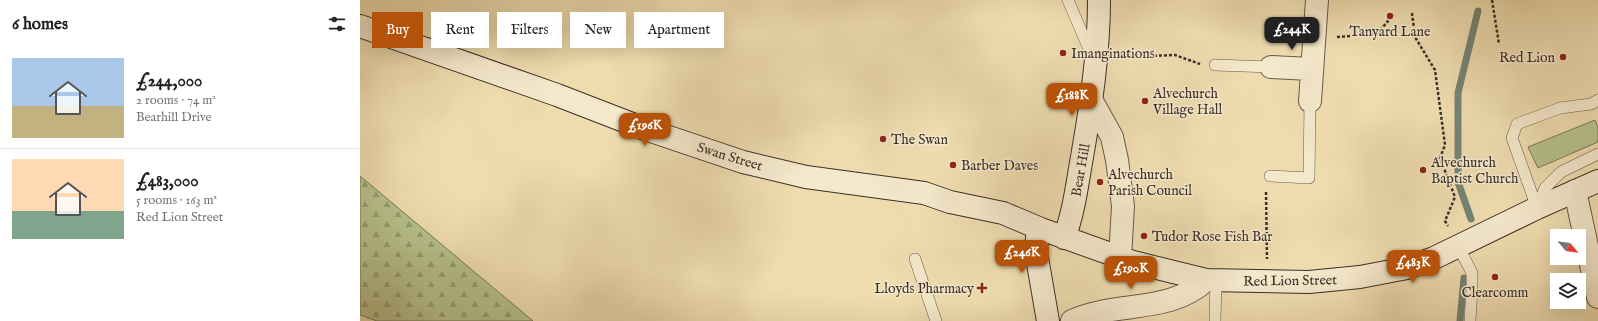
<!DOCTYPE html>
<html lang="en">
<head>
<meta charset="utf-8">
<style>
	:root { --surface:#fff; --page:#f6f6f6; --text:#202124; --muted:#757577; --line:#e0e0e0; --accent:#b45309 }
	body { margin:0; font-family:"IM FELL English",serif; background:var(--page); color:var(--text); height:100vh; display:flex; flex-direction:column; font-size:15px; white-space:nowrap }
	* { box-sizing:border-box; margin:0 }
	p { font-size:13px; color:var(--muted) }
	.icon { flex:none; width:22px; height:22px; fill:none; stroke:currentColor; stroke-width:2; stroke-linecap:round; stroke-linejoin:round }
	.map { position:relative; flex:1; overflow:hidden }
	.details { display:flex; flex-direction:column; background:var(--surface); width:360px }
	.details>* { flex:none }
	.top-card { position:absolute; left:12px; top:12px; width:380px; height:36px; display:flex; gap:8px }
	.needle { width:26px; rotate:119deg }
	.fabs { position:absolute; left:1190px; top:229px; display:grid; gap:8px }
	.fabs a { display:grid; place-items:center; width:36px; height:36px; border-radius:0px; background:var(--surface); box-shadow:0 4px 16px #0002; font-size:20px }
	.price { position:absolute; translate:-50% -34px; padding:0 9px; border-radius:8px; background:var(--accent); color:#fff; font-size:13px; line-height:26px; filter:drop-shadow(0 1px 2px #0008) }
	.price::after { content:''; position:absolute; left:50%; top:24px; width:12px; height:9px; margin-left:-6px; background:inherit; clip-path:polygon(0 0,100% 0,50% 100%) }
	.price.selected { background:#222; color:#fff }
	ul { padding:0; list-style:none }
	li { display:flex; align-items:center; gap:12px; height:100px; padding:0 12px }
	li+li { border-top:1px solid var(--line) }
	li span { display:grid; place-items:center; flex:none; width:112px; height:80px; border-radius:0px; color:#555 }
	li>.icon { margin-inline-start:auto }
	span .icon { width:48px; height:48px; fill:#fffc; stroke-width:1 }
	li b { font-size:17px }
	h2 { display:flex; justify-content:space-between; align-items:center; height:48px; padding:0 12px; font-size:17px }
	.tag { padding:0 14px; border-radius:0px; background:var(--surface); box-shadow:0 4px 16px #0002; font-size:14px; line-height:36px }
	.tag.selected { background:var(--accent); color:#fff }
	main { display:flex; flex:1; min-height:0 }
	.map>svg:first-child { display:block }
	.green { fill:#b6c18c; stroke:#78785a }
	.forest { fill:url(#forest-firs); stroke:#78785a }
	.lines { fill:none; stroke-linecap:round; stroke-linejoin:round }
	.stream { stroke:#748475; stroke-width:7 }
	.lane-casing { stroke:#685a4a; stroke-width:12 }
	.street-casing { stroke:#685a4a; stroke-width:24 }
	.secondary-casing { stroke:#3b2f29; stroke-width:24 }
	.path { stroke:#3b2f29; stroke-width:2.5; stroke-dasharray:3 2; stroke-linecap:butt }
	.lane { stroke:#f4e8cb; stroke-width:11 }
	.street { stroke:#f4e8cb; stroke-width:22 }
	.secondary { stroke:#f4e8cb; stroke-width:22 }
	.poi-dot { fill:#8f2418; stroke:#f4e8cb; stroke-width:1.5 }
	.labels { text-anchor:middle; stroke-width:3; stroke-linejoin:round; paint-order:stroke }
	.poi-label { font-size:14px; fill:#3b2f29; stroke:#f4e8cb; text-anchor:start }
	.street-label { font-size:14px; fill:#3b2f29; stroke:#f4e8cb }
</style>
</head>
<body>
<main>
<section class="details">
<h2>6 homes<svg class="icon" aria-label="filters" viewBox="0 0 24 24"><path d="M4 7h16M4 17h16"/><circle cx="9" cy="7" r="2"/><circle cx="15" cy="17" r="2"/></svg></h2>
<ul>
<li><span style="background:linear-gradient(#a9c7e8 60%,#c2b280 0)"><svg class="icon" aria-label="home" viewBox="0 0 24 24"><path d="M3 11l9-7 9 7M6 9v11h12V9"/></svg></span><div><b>£244,000</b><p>2 rooms · 74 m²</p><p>Bearhill Drive</p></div></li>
<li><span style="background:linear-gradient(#ffd9b3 65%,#7fa58c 0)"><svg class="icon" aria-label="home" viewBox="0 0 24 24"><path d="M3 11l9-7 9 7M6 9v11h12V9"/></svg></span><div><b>£483,000</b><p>5 rooms · 163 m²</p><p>Red Lion Street</p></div></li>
</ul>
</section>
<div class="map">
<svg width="1238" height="321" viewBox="0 0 1238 321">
	<defs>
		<pattern id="forest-firs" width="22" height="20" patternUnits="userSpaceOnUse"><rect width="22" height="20" fill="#b6c18c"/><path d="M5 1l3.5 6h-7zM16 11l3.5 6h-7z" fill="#959d72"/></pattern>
	</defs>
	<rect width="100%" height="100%" fill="#eedcaf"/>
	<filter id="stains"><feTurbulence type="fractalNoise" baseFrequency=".005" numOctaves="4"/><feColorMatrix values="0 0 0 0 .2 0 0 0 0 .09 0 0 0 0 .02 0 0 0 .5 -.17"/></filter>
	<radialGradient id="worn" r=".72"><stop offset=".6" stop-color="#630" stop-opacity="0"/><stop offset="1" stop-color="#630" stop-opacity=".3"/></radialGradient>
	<path class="green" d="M1235,120L1238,127V142L1178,168L1168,147Z"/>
	<path class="forest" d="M0,176L173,321H17L0,315Z"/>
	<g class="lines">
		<path class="stream" d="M1111,219L1098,182V93L1118,11
			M1100,321L1104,278"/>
		<g class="lane-casing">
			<path id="lane" d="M708,0L732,56
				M855,65L911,67
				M910,176L949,178L950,101
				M1178,206L1185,188L1201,172L1238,154
				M1177,208L1152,138L1157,124L1200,108L1231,104L1238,100
				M1098,246L1112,273V287L1110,321
				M555,259L576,321
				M855,321L856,280"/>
		</g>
		<g class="street-casing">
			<path id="street" d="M911,67L951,69
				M732,101L752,137L757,160L763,206L760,258
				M950,101L957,0
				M1215,191L1238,297
				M712,321C754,301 811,314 846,280"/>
		</g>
		<g class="secondary-casing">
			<path id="secondary" d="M0,26L197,95L285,129L383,162L446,177L564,193L590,202L643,213L681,229L773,262L846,280L949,282L1000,277L1047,268L1074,258L1177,208L1238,181
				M681,229L677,237L676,252L688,321
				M704,238C714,212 717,185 722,157C731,105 739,53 739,0"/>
		</g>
		<path class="path" d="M1132,0L1139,44
			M1052,13L1055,37L1075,70L1085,145L1080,158L1095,197L1085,221L1088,226
			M977,37L1017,34L1034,14
			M759,57L815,55L840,64
			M906,192L907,259"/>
		<use href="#lane" class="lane"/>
		<use href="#street" class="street"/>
		<use href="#secondary" class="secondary"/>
	</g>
	<g class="poi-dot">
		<circle cx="1030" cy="16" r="4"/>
		<circle cx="703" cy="53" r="4"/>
		<circle cx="1203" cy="57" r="4"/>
		<circle cx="785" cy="101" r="4"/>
		<circle cx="523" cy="139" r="4"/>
		<circle cx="593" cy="165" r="4"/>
		<circle cx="1063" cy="170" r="4"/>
		<circle cx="740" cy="182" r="4"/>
		<circle cx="784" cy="236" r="4"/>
		<circle cx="1135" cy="277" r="4"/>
		<path d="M620 282h4v4h4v4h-4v4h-4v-4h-4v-4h4z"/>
	</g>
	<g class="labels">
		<g class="poi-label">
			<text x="1030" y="36" text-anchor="middle">Tanyard Lane</text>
			<text x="711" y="58">Imanginations</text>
			<text x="1195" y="62" text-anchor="end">Red Lion</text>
			<text x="793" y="98">Alvechurch<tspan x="793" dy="16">Village Hall</tspan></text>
			<text x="531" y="144">The Swan</text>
			<text x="1071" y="167">Alvechurch<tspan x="1071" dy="16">Baptist Church</tspan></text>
			<text x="601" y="170">Barber Daves</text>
			<text x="748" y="179">Alvechurch<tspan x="748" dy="16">Parish Council</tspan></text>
			<text x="792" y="241">Tudor Rose Fish Bar</text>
			<text x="614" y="293" text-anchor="end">Lloyds Pharmacy</text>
			<text x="1135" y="297" text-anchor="middle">Clearcomm</text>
		</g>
		<g class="street-label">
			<text transform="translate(370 156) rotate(17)" y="5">Swan Street</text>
			<text transform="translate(720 170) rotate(-80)" y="5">Bear Hill</text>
			<text transform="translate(930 280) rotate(-1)" y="5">Red Lion Street</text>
		</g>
	</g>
	<rect width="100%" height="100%" filter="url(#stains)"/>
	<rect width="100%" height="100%" fill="url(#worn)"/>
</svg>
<div class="fabs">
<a><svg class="needle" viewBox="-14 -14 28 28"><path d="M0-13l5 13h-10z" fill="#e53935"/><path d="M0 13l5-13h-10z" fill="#757577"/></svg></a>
<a><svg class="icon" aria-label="layers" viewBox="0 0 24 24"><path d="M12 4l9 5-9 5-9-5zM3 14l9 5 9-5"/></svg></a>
</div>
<b class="price selected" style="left:932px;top:51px">£244K</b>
<b class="price" style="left:712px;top:117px">£188K</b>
<b class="price" style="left:285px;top:147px">£196K</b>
<b class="price" style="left:662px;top:274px">£246K</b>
<b class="price" style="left:1053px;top:284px">£483K</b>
<b class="price" style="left:771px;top:290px">£190K</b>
<div class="top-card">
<a class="tag selected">Buy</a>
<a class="tag">Rent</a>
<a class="tag">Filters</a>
<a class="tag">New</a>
<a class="tag">Apartment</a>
</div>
</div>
</main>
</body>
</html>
